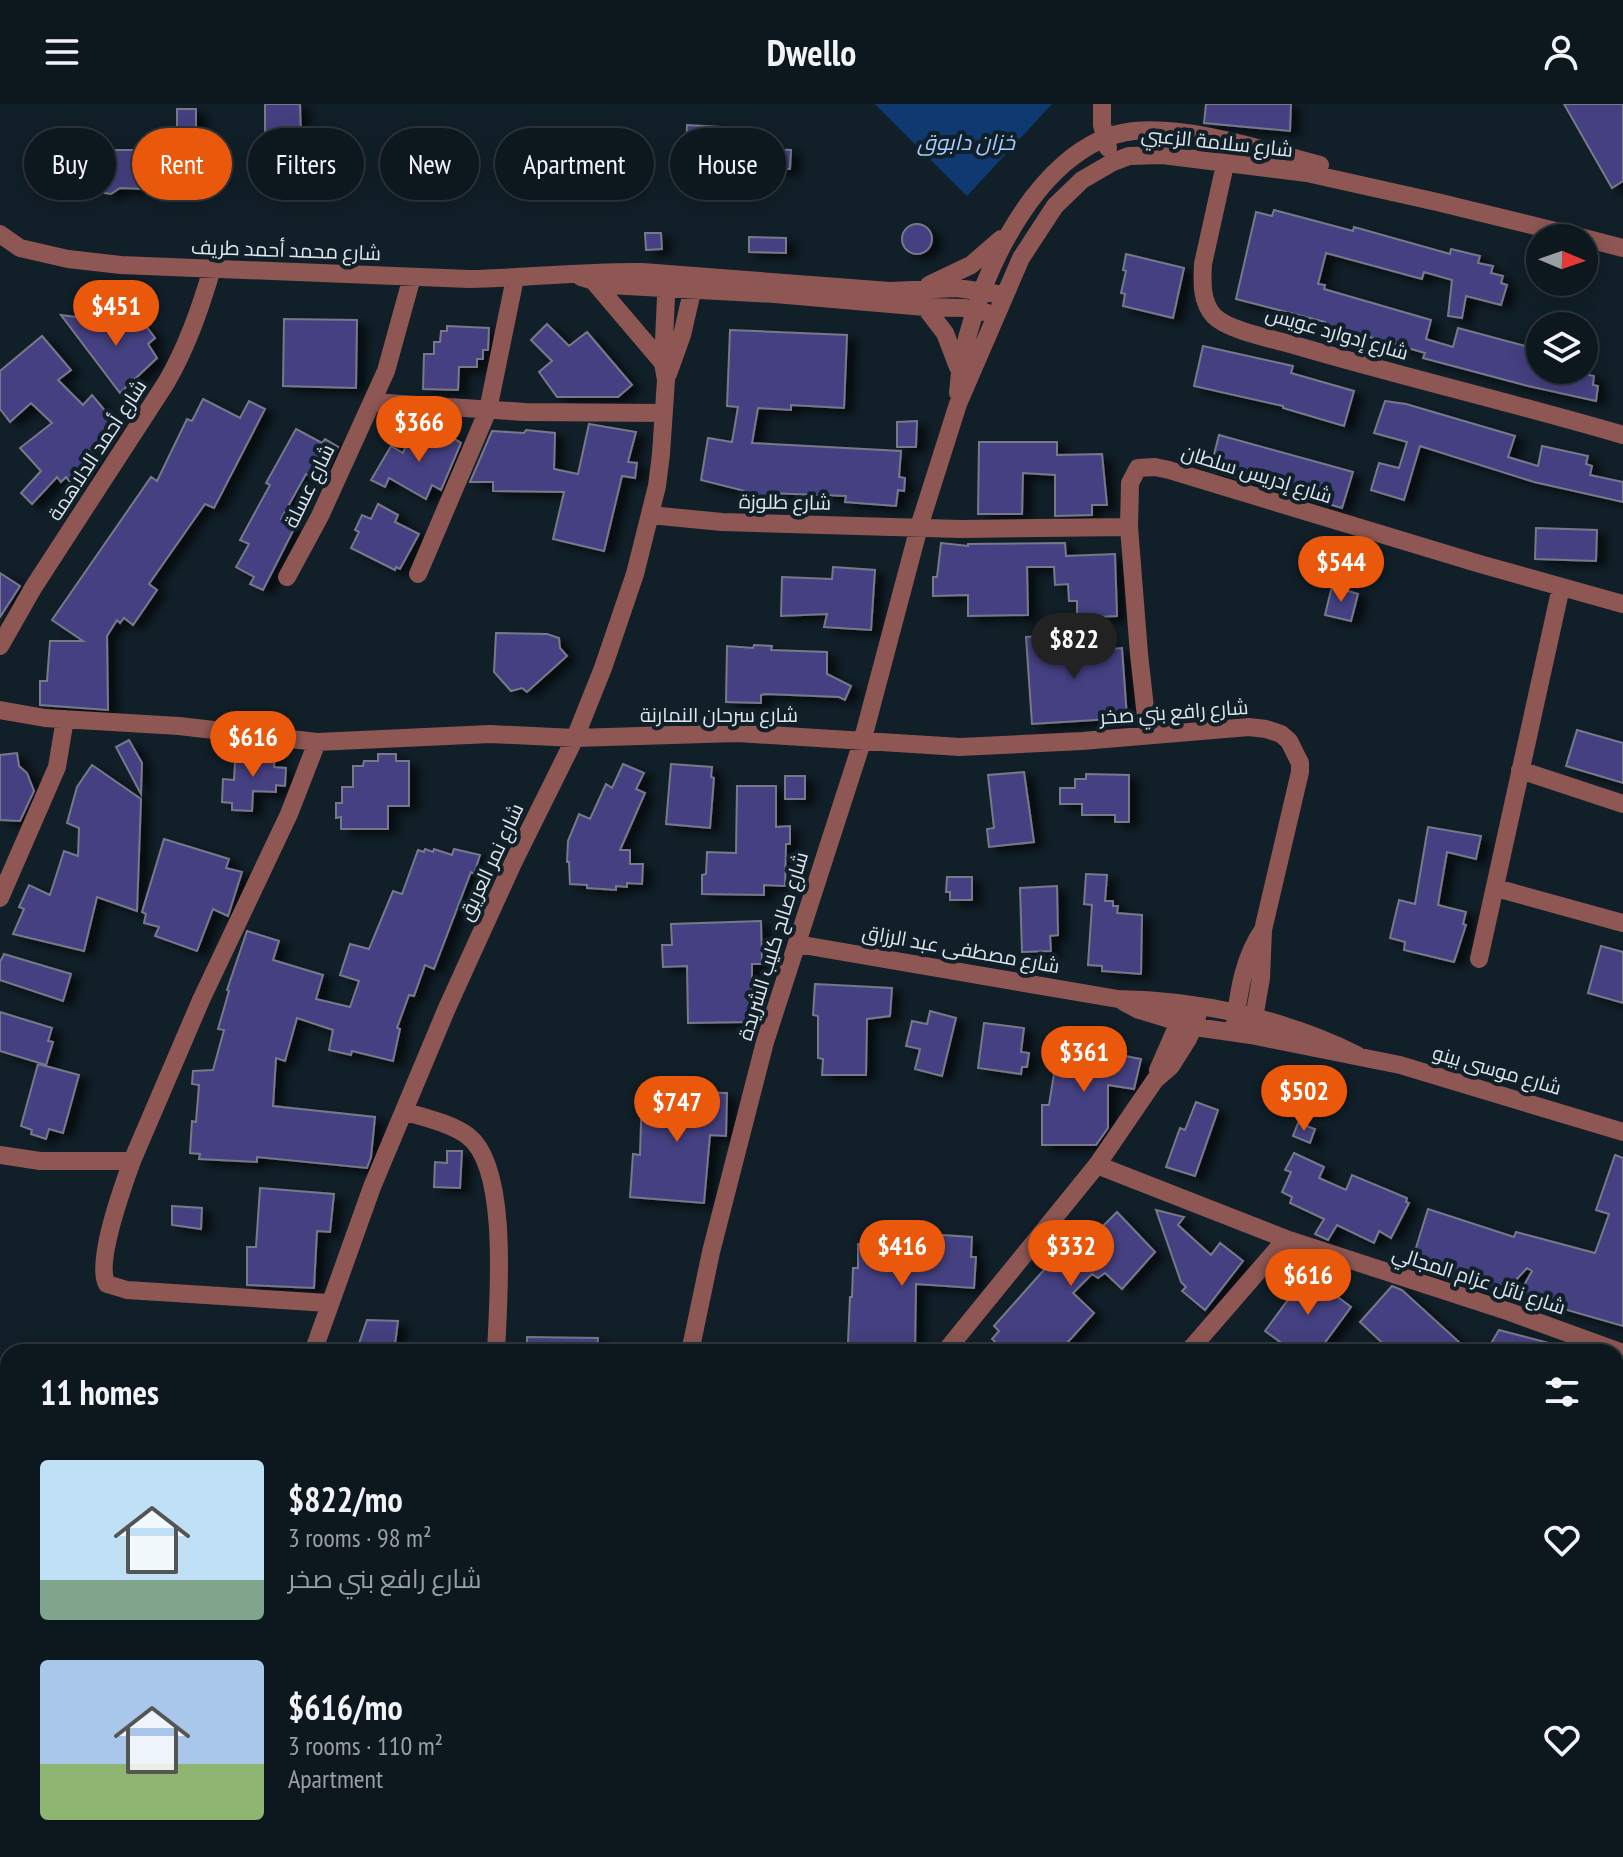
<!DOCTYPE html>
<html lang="en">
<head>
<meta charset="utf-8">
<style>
	:root { --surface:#0d171e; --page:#1b242b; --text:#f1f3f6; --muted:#9a9fa4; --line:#2d363c; --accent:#ea580c }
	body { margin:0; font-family:"PT Sans Narrow",Cairo,sans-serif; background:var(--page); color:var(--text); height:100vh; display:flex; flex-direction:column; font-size:30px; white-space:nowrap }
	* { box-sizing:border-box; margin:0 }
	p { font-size:26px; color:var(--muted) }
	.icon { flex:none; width:44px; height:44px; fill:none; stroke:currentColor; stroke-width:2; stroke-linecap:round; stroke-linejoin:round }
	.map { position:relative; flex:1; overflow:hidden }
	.side { position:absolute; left:0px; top:1240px; width:1624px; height:514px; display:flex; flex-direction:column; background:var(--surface); border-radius:24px 24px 0 0; box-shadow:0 4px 20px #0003,0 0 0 2px var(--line) }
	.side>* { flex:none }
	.guide { position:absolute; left:24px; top:24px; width:800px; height:72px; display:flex; gap:16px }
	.needle { width:52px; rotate:92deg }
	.tools { position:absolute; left:1526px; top:120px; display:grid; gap:16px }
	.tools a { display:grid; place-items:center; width:72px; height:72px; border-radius:50%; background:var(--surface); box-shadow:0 4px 20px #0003,0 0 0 2px var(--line); font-size:40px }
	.price { position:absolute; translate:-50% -68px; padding:0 18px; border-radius:28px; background:var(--accent); color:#fff; font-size:26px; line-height:52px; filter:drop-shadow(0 2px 4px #0008) }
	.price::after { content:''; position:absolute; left:50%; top:48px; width:24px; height:18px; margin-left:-12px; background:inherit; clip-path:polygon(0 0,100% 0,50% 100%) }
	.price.active { background:#222; color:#fff }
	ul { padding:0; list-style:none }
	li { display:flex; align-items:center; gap:24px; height:200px; padding:0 40px }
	li span { display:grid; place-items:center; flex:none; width:224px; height:160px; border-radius:8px; color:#555 }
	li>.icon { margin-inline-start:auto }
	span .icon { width:96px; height:96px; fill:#fffc; stroke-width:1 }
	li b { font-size:34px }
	h2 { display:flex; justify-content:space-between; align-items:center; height:96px; padding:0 40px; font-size:34px }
	.chip { padding:0 28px; border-radius:36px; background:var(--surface); box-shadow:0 4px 20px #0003,0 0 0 2px var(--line); font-size:28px; line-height:72px }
	.chip.active { background:var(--accent); color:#fff }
	header { display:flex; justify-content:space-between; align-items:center; height:104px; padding:0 40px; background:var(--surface); font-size:36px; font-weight:800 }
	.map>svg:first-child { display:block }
	.water { fill:#0e3a71 }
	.building { fill:#444081; stroke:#77788a; stroke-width:2; filter:url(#shadow) }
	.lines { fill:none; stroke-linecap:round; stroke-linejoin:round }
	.street { stroke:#8e5753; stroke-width:18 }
	.labels { text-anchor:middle; stroke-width:8; stroke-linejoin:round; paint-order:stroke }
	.street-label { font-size:20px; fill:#dee7ee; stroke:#111f28 }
	.water-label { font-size:22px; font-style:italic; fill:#a7ccff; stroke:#111f28 }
</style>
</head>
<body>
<header><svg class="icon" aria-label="menu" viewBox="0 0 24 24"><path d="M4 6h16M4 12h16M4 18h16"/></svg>Dwello<svg class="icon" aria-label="person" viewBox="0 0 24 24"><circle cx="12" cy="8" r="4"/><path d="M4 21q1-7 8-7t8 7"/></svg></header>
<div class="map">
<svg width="1623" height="1753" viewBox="0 0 1623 1753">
	<defs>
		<filter id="shadow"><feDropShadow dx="9" dy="5" stdDeviation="4" flood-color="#0009"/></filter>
	</defs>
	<rect width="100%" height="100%" fill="#111f28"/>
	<path class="water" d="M875,0H1052L967,92Z"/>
	<path class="building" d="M265,0H300L301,34L265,32Z
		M1206,0H1291L1290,27L1204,19Z
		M1564,0H1623V77L1612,84Z
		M177,5H196V23H177Z
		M687,21L720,23V46L686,45Z
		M762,45L791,46L790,65L761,64Z
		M108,46H175L174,63L166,62V86L120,84L111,90L105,89L102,81L107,73Z
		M617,64H632L631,86H617Z
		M1274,106L1353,127L1354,123L1450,150L1451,145L1480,152L1478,159L1493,162L1491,169L1503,172L1501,179L1507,181L1501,201L1466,192L1462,214L1448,212L1452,176L1424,168L1422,175L1326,149L1318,180L1325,181L1324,185L1431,216L1426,235L1453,243L1458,224L1540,246V266H1579V269L1594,272L1593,281L1598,282L1596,297L1528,282L1423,254L1425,249L1324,220L1325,218L1236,195L1256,108L1272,112Z
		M902 135a15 15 0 1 1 30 0a15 15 0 1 1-30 0Z
		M645,129H661L662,145L646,146Z
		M749,133L786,134V149L749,148Z
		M1126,150L1184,164L1173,214L1123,202L1125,190L1121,189L1126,167L1123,166Z
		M61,211L146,222L155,234L148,240L157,254L120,289Z
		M284,215L357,216L356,284L283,282Z
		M547,220L569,242L587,228L632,281L618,293H557L539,268L552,257L531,236Z
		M447,222L489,224L488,246H483V255H477V263H459L458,286L423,285L424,250H434V238H440L441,227H447Z
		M730,226L847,231L844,304L791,301V306L758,304L752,339L901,347L899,373L905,374L904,387L898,386L896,402L845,398L846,392L767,389V396L750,397L749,388L701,376L708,334L732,338L738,303L727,302Z
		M42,232L71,266L58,276L83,301L92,291L107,309L104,311L112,320L111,328L94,343L97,346L88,354L92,360L70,378L66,373L61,378L57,373L32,400L21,389L41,367L20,344L52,319L31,299L10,318L0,305V267Z
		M1203,242L1293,262L1291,269L1354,287L1344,322L1283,304V302L1194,282Z
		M203,295L240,314L249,297L265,305L214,404L205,400L149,480L157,486L133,521L124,514L120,519L117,516L107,532L108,606L40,601V577H47L50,537H83L52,516L151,373L157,377L187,315L192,317Z
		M1385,297L1406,300L1515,332L1508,353L1538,362L1542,342L1588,352L1586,360L1592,362L1590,371L1623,378V398L1534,378L1420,342L1404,396L1371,386L1379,359L1399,364L1407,338L1374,329Z
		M917,317L916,343H897V318Z
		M589,320L636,328L628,358L637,359L635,374L622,372L604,447L553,435L564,388L493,387V378H470L492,327L524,329L526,326L555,329L554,365L578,370Z
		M296,325L322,339L325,335L338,343L322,379L306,370L281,415L295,423L263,486L250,480L254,473L236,463L249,440L240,436L270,381L266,379Z
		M442,327L461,339L441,386L432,381L426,395L389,374L385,383L371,376L391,342L403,349L406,341L423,336L425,331L436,337Z
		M1219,331L1353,368L1342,404L1210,366Z
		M979,338H1057V351L1102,350L1107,401H1092V411L1055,412V371L1023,369L1022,410H978Z
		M378,400L398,411L395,418L419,430L400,465L396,463L395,466L351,444L359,428L355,426L362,411L371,415Z
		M1536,424L1597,426L1596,457L1535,455Z
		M941,439L968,442V440L1065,439L1066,452L1115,450L1117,512L1077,514V497H1069L1068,480L1055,481L1054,463H1027L1028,511L968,512V491L933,492V473H937Z
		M833,463L875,466L871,526L824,523L827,510L781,512L782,473L832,475Z
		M0,469L20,482L0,513Z
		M1332,482L1358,490L1351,517L1325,511Z
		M496,529L547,530L559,534L560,544L567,552L527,588L522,584L511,587L494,568Z
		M1076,530L1077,547L1122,544L1127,614L1032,620L1026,533Z
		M754,541L772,542L771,546L827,548V570L851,582L845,596L839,593L766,590L761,591V599L726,598L727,542L753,544Z
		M1577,626L1623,639V679L1566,662Z
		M129,636L142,659L141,690L116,643Z
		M246,643L275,646L274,663L286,664L285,682L276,681V688L253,687L252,707L232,706V699L222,698L223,675L234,676L235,657H245Z
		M17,649L19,662L27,669L34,687L20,717L0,716V651Z
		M378,650H396V657H409V702H388V725H341V713L336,714V699H342V683H353V662H363L364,657H378Z
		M623,660L644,669L636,685L645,689L620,746H630V760H643L642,780L627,779V783L616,782V786L587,784V781L570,780L569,758H567L568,737L579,710L590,715L606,680L612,684Z
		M671,660L712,663L711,673L714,674L710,724L666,720Z
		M92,661L141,695L137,807L97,793L84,847L13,830L24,805L19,803L29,781L50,791L64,747L78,752L79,724L67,719L77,683Z
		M1024,668L1034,738L989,743L987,725L994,724L988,671Z
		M1086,670L1129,671V718H1115V711H1082V700H1060V684H1075V675H1086Z
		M785,672H805V695H785Z
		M737,682H776V723L790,722V740H786L785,782L764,781V791L702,790V771L706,770L707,748L736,749Z
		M1428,723L1481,732L1476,755L1447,748L1438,801L1466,808L1463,820L1466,821L1454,858L1404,846L1405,838L1390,834L1399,796L1415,800Z
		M164,735L229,755L226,764L242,768L228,812L213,805L197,847L155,832L159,823L144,819L146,810L142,808Z
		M425,745L433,748L434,745L452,751L454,745L480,751L474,770L471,768L434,865L425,861L414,892L409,891L397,924L400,925L393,957L352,947L351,951L329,946L333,926L297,914L285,957L276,954L273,1002L375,1013L371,1053L367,1064L257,1053V1058L199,1055L200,1050L190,1049L192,1017L196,1018L199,981L192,980L193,967L213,966L224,926L218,925L229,887L227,886L247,827L279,837L273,856L323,871L316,895L350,903L359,877L340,871L350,840L369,845L393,787L402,790L418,746L424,748Z
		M1086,770L1107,771L1105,797H1113V802H1118L1117,809L1142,811L1141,870L1102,867V862L1088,861L1092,801L1084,800Z
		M947,773H972V796H950V788H946Z
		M1057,782L1058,831L1050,832L1051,847L1022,848L1020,784Z
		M761,817L762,860H752V918L688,919L687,862L663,863L662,841H672L671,820Z
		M1601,842L1623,848V899L1588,889Z
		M4,850L71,870L63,897L0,876V858Z
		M815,880L892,884L890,912L867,915L866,971H822L823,955L818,954V912L813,911Z
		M930,907L956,914L942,972L915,965L920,945L906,942L912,917L927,920Z
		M0,908L52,924L48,937L53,938L46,961L0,947Z
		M984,919L1024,924L1021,948L1029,949L1027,963H1022L1021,970L978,964Z
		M1059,939L1141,955L1134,985L1108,981V1024L1096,1041H1042V1001H1049Z
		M38,960L79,971L63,1029L49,1025L46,1035L31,1030L32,1026L21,1022Z
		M642,987L727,989L726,1032L710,1031L704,1099L630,1093L633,1050L640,1051Z
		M1196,998L1218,1006L1195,1072L1166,1063L1180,1024L1185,1026Z
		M1298,1019L1315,1025L1310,1039L1293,1032Z
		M447,1047H462L460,1084L434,1083L435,1058L447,1059Z
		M1294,1049L1324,1063L1319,1074L1346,1086L1352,1071L1407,1094L1406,1098L1409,1099L1391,1134L1379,1127L1374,1139L1337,1121L1328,1136L1315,1130L1324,1115L1290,1099L1292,1093L1282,1088L1291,1068L1285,1066Z
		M1615,1051L1623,1054V1222L1518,1192L1532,1167L1527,1164L1505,1188L1486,1183L1484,1187L1410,1163L1428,1105L1514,1133L1516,1128L1595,1149L1609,1110L1596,1106Z
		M260,1084L334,1090L330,1128L317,1127L314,1184L247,1181V1143H256Z
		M172,1102L202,1104L201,1125L172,1121Z
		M1156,1106L1184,1113L1178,1121L1211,1151L1220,1139L1243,1157L1205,1206L1182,1187L1186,1183L1181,1178Z
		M1117,1108L1155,1148L1122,1185L1105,1169L1098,1174L1092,1170L1073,1189L1094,1209L1059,1248H1006L992,1235L999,1227L994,1222L1050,1159L1052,1161L1080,1122L1093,1132Z
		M912,1129L972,1133L971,1153H976L974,1184L916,1180L915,1248H855L856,1239H848L850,1193H852L853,1164H858V1140L910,1144Z
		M1307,1170L1351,1203L1318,1248H1294L1265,1227Z
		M1392,1182L1402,1186L1459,1238L1450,1248H1392L1360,1218Z
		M367,1216L398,1217L394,1248H356Z
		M1499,1226L1564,1243L1563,1248H1486Z
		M527,1233L598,1234L597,1248H527Z"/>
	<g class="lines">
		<path class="street" d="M1102,0V21L1108,44
			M1230,38L1203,160C1202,177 1201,198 1214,212C1229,227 1273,235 1294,241C1403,273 1514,299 1623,331
			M0,130L20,144L68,155L121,161L469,175C527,174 585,167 642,168L890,187L957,184L1004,191
			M1584,134L1623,144
			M581,173L608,181L775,190L925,203L965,204L985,208
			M595,179L663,259
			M929,181L971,161L1001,135
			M925,203L945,229L958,263
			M668,270L682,231L694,179
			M958,289C963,201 1032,37 1134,27C1193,22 1263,46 1320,61
			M372,298L525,308L663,309
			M650,411L722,418L961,425L1129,423
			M418,470L488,306L515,174
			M287,473L320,412L386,267L412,173
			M0,542L33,484L166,279C187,243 200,205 212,165
			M0,606L45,614L179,622L317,638L490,630L575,634L737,629L960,643L1082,637L1249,623L1266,625L1281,630L1289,637L1300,659V668L1263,826L1261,874L1251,931
			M1148,631L1139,550L1129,423L1130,379L1138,364L1155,363L1169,366L1480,460L1623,500
			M1520,666L1623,700
			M1496,784L1623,819
			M0,794L57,663L65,615
			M797,840L1118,895C1198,896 1285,915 1357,951
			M1479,855L1561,483
			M1124,898L1139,906L1195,923L1251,931L1400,961L1623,1028
			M1235,918C1239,886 1244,853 1263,826
			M1158,966L1183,909
			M404,1007C424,1014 451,1019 468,1032C510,1064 498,1198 496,1248
			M0,1051L40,1057H132L201,896L289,710L317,638
			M132,1057C123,1082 95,1159 107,1180L127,1186L328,1199
			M1097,1061L1286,1135L1510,1208L1623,1249
			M313,1248L372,1083L447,904L513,759L575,634L603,564L635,470L657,382L661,350L666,276L663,259L667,170
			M690,1248L711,1148L765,938L862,638L919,423L958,300L1021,154L1055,102L1082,76L1113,58L1129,52L1162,51L1307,69L1437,98L1584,134
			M945,1248L1097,1061L1155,976L1171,962L1188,935L1197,913
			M1188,1248L1286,1135
			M0,1269L2,1358L8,1385
			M1616,1574L1623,1577
			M66,1746V1753
			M266,1746V1753
			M452,1746L538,1753
			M830,1746L861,1748L877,1753
			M1382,1746L1394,1753
			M1051,1753L1056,1746
			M1529,1753L1532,1746"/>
	</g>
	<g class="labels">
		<g class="street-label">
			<text transform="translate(1217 38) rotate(6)" y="7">شارع سلامة الزعبي</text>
			<text transform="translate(286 146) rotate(2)" y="7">شارع محمد أحمد طريف</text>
			<text transform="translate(1337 229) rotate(16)" y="7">شارع إدوارد عويس</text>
			<text transform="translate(97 346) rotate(-57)" y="7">شارع أحمد الدلاهمة</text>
			<text transform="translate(1257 370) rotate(17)" y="7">شارع إدريس سلطان</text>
			<text transform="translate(309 382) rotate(-64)" y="7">شارع عسلة</text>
			<text transform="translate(785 398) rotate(1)" y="7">شارع طلوزة</text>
			<text transform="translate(1174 608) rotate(-4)" y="7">شارع رافع بني صخر</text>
			<text x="719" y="618">شارع سرحان النمارنة</text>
			<text transform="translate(491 758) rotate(-65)" y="7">شارع نمر العريق</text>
			<text transform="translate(773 842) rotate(-73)" y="7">شارع صالح كليب الشريدة</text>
			<text transform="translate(961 845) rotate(10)" y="7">شارع مصطفى عبد الرزاق</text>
			<text transform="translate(1497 966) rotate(16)" y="7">شارع موسى بينو</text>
			<text transform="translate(1479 1176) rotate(18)" y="7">شارع نائل عزام المجالي</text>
		</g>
		<g class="water-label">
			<text x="966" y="46">خزان دابوق</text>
		</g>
	</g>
</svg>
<div class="tools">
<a><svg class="needle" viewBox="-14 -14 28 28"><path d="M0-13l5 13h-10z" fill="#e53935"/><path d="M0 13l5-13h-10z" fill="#9a9fa4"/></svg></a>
<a><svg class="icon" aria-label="layers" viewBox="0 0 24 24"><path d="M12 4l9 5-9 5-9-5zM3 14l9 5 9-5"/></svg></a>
</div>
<b class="price" style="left:116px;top:244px">$451</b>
<b class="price" style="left:419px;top:360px">$366</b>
<b class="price" style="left:1341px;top:500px">$544</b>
<b class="price active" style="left:1074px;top:577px">$822</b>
<b class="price" style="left:253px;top:675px">$616</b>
<b class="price" style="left:1084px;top:990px">$361</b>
<b class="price" style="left:1304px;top:1029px">$502</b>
<b class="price" style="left:677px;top:1040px">$747</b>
<b class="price" style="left:902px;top:1184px">$416</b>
<b class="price" style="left:1071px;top:1184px">$332</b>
<b class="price" style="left:1308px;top:1213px">$616</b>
<div class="guide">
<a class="chip">Buy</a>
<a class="chip active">Rent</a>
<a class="chip">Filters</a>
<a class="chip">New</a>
<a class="chip">Apartment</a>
<a class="chip">House</a>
</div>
<section class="side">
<h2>11 homes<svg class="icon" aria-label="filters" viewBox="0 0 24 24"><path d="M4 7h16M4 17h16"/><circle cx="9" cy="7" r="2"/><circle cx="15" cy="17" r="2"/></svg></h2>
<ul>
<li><span style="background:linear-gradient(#bfe0f5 75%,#7fa58c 0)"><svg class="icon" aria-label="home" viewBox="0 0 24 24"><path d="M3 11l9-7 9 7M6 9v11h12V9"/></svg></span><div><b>$822/mo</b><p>3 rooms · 98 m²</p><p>شارع رافع بني صخر</p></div><svg class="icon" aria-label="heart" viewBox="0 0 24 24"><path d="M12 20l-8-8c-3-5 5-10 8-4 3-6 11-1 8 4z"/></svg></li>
<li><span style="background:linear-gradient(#a9c7e8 65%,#8fb573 0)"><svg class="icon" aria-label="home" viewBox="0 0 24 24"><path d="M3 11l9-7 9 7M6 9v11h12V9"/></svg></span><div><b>$616/mo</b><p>3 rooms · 110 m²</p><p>Apartment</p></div><svg class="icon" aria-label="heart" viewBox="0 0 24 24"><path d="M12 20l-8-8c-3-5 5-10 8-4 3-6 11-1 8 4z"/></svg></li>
</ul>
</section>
</div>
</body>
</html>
